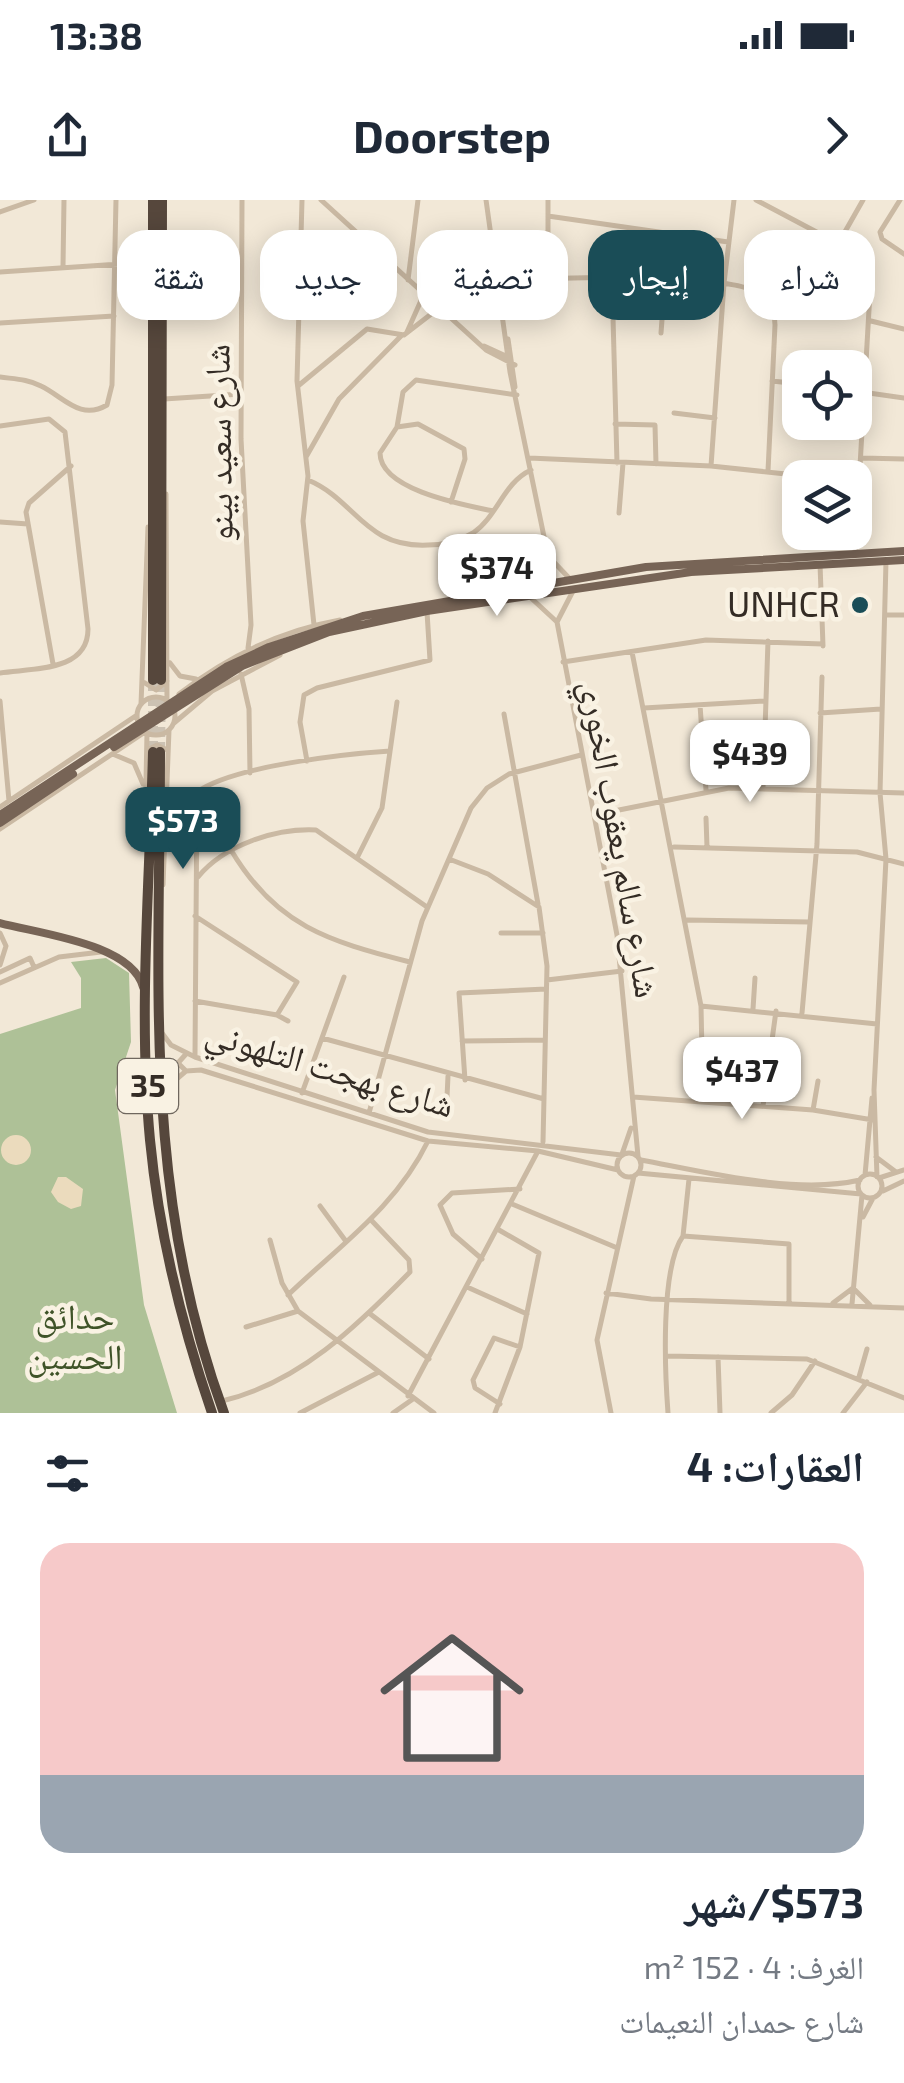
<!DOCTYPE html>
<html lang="ar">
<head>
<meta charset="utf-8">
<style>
	:root { --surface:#fff; --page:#f2f2f3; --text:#1f2937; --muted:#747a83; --line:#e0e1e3; --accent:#1a4d57 }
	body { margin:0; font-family:"Exo 2","Noto Naskh Arabic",sans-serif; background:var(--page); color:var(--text); direction:rtl; height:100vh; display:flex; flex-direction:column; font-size:38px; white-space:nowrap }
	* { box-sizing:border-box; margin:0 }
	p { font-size:32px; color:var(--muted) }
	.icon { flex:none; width:55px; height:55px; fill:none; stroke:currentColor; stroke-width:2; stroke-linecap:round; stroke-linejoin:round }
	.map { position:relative; height:1213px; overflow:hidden; direction:ltr }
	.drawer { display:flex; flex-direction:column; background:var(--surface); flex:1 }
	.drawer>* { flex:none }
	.hud { position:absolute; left:30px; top:30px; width:845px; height:90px; direction:rtl; display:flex; gap:20px }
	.tools { position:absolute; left:782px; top:150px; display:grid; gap:20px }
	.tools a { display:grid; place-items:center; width:90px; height:90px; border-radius:20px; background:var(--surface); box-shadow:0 5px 25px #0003; font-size:50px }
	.price { position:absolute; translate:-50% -85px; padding:0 22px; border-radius:20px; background:#fff; color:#222; font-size:32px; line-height:65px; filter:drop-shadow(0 2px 5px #0008) }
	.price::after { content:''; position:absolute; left:50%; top:60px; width:30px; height:22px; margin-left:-15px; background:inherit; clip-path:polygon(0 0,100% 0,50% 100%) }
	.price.selected { background:var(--accent); color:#fff }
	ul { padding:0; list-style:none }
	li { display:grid; align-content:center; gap:20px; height:530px; padding:0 40px }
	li+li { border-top:2px solid var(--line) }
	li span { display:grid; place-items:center; height:310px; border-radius:30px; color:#555 }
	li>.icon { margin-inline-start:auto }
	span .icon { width:180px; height:180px; fill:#fffc; stroke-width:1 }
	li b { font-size:42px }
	h2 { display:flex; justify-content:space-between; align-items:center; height:120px; padding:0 40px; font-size:42px }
	.tag { padding:0 35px; border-radius:30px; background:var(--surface); box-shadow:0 5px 25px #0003; font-size:35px; line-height:90px }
	.tag.selected { background:var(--accent); color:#fff }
	.status { display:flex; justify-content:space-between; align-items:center; height:70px; padding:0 50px; background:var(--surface); direction:ltr }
	.status svg { height:28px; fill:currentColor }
	header { display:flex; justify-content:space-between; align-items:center; height:130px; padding:0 40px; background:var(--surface); font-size:45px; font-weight:700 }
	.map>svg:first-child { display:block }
	.green { fill:#aec197 }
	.plaza { fill:#ebdbbd }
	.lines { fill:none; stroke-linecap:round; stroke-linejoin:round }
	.highway-tunnel { stroke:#ccc2b3; stroke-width:10; stroke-dasharray:10 5; stroke-linecap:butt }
	.minor { stroke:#cab9a3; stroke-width:5 }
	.major { stroke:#776456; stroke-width:8 }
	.highway { stroke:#56473c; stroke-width:10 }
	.poi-dot { fill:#1a4d57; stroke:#f9f2e3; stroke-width:4 }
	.labels { text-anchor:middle; stroke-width:9; stroke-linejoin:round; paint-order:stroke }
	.shield { fill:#f9f2e3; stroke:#6f675e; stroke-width:2.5 }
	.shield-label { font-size:32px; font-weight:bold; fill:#342c25 }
	.street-label { font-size:35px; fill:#342c25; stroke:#f9f2e3 }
	.poi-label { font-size:35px; fill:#342c25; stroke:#f9f2e3; text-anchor:end }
	.park-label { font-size:35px; fill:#3f5328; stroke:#f9f2e3 }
</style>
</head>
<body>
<div class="status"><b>13:38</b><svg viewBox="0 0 49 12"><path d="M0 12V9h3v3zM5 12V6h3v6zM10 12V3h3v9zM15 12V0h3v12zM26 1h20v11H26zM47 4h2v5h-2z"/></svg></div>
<header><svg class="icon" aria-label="forward" viewBox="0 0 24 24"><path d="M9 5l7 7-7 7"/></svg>Doorstep<svg class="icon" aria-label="share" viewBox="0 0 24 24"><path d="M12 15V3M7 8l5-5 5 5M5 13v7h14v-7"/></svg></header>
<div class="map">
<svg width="904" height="1213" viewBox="0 0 904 1213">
	<rect width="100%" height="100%" fill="#f2e8d7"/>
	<path class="green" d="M106,758L129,773L131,842L115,890L144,1105L177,1213H0V834L81,808V778L71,762Z"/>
	<path class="plaza" d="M1 950a15 15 0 1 1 30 0a15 15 0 1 1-30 0Z
		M58,977H66L83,989L81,1006L71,1009L58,1002L51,992Z"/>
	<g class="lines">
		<path class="highway-tunnel" d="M153,481V552
			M160,552L161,480"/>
		<path class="minor" d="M242,0L241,239L251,425L248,448
			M302,0L297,181L308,276L303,321L314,425
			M321,0L486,150L515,165
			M486,0L510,172L548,356L538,383
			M548,0V79
			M756,0L826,37L871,75L855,353
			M900,0L880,32L882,39L904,54
			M0,12L34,0
			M548,16L728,42
			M838,44L863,0
			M163,48C180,71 215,63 241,62
			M135,63L151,41
			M63,67L64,0
			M0,72L135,63L151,75
			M408,80L418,0
			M498,80C547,79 733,69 766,97C775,104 774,114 775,125L768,271
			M612,81L617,263
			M165,86L187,63
			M300,109L310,116L318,113L375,50
			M871,121L904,129
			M0,123L114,116
			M407,132L423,96
			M661,133L665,80
			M508,139L515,187
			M484,146L508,157
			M0,177C14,179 28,179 41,186C64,197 80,221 107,205L112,185L116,0
			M772,181L800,184
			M298,186L367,129L404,135L439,108
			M855,191L904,198
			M164,199L241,194
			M674,213L715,218
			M615,224L655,225L656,264
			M0,226L49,219L65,232L88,429C88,472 33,468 0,473
			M397,227L403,192L416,180L517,195
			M306,257L339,199L402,135
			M529,258L711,266L824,278
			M862,258L904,259
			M711,266L724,83L734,0
			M308,280C356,300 364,348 428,345C443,345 460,341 473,333C498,316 503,283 531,270
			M166,294L167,501
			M451,302L465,259L464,249L418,224L397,227L380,253C380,290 464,305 493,311
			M619,313L623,263
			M0,322L28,324
			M550,358L570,379
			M820,364L823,446
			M573,391L557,422L617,735L638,956
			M530,397L557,422
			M885,415H904
			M632,452L701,806L703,900
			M563,462L706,440L823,444
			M170,463L180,476L196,479
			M53,464L26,312L29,303L71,266
			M241,474L249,509L250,573
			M145,483L156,490L167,481
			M179,494C228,456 279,431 340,420
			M137 516a19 19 0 1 1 38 0a19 19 0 1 1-38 0Z
			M0,501L9,601
			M141,504L148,327
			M700,505L706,590
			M644,508L765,501
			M820,513L881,509
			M504,514L538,704
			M174,523L212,491L280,455
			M147,550L157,545L167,550
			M115,555L134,563L143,584
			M307,561L300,522L304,495L317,488L430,460L427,412
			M763,588L768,441
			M0,607L137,515
			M594,615L729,588L904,593
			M706,618L707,647
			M0,629L145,532
			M145,630L147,533
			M674,647L857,652L904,664
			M231,650C276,726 328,741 410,762
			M357,658L382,608L397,502
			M449,659L488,674L539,707L547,766L543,942
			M198,677C224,645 276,628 316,630L427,707
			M163,685L169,530
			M195,716L297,782L277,815
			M687,720L809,722
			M0,733L6,746L0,765
			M501,733H543
			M0,772L30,758L34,767
			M547,780L622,771
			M0,783L59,757L101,752
			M195,801L277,815L288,821
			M701,806L877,824
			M753,809L755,778
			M802,813L817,644L822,477
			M162,833L171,845L195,857L428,932L621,955
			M322,838L544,899
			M462,841L544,840
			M186,854L178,863L186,871
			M195,855L197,592C233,566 345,554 390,551
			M465,880L459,793L546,789
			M165,889L186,871L201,870L428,941L538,951L618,970
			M302,893L344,777
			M447,897L448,876
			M633,897L813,910L873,920
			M763,906L776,811
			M813,910L818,881
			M369,913L422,721L471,608L487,588L509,574L581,555
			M617 965a12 12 0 1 1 24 0a12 12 0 1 1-24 0Z
			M622,954L631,928
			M876,957L896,972
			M641,960C705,972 796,995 860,980
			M638,973L861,994
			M858 986a12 12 0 1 1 24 0a12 12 0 1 1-24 0Z
			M865,975L872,898
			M877,977L874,890L886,659L880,593L886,361
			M879,978L904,970
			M883,991L904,981
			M512,1004L615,1047
			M320,1006L345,1040
			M863,1017L873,998
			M683,1036L689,979
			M270,1040L282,1083L298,1111L434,1213
			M482,1059L453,1034L440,1005L452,993L520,989
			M467,1087L527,1114
			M606,1093L651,1099L904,1108
			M288,1095C340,1045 396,1007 428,941
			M833,1103L853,1088L870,1105
			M852,1104L862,995
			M369,1113L429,1159
			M246,1127L298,1111
			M667,1156L807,1159L904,1198
			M718,1157L720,1213
			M859,1177L867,1149
			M408,1196L538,951
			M222,1201C299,1183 357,1126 410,1072L409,1060L372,1021
			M500,1204L475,1188L473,1180L494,1138L520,1147
			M300,1213L377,1173
			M393,1213L413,1199
			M495,1213L520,1147L539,1053L499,1030
			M611,1213L597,1140L634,976
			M668,1213C665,1173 660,1068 683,1036L789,1044V1102
			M771,1213L792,1195L815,1161
			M843,1213L867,1182"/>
		<path class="major" d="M114,547L242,466L329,432L427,411L691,372L904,360
			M0,615L226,467L269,447L363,416L646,367L904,351
			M0,623L73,574
			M0,723C41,734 132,744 143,787"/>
		<path class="highway" d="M153,480V0
			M161,480L162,0
			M153,552C150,680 138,812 150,940C159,1034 181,1123 212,1213
			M160,552C160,783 142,991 224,1213"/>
	</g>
	<circle class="poi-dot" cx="860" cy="405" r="10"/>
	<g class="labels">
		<rect class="shield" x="118" y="859" width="60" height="54" rx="8"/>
		<g class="shield-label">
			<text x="148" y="897">35</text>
		</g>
		<g class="street-label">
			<text transform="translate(219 243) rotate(-91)" y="12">شارع سعيد بينو</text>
			<text transform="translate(620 639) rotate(80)" y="12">شارع سالم يعقوب الخوري</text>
			<text transform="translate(330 869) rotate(17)" y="12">شارع بهجت التلهوني</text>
		</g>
		<g class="poi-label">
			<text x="840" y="417">UNHCR</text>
		</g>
		<g class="park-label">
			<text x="75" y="1129">حدائق<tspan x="75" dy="40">الحسين</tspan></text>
		</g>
	</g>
</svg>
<div class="tools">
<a><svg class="icon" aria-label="locate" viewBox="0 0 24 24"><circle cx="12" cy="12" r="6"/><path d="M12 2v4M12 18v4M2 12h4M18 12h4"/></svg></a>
<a><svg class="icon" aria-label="layers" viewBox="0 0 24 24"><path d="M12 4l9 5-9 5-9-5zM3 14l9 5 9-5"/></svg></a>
</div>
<b class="price" style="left:497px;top:419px">$374</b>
<b class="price" style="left:750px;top:605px">$439</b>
<b class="price selected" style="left:183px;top:672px">$573</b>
<b class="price" style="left:742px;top:922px">$437</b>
<div class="hud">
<a class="tag">شراء</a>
<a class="tag selected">إيجار</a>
<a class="tag">تصفية</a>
<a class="tag">جديد</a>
<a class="tag">شقة</a>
</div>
</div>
<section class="drawer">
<h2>العقارات: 4<svg class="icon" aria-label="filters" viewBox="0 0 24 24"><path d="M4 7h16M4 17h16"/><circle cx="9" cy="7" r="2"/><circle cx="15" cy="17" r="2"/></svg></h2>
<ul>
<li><span style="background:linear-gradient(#f6c9c9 75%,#9aa5b1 0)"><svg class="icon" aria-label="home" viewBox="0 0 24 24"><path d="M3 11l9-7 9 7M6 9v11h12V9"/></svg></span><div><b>$573/شهر</b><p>الغرف: 4 · 152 m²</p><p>شارع حمدان النعيمات</p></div></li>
</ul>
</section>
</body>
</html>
